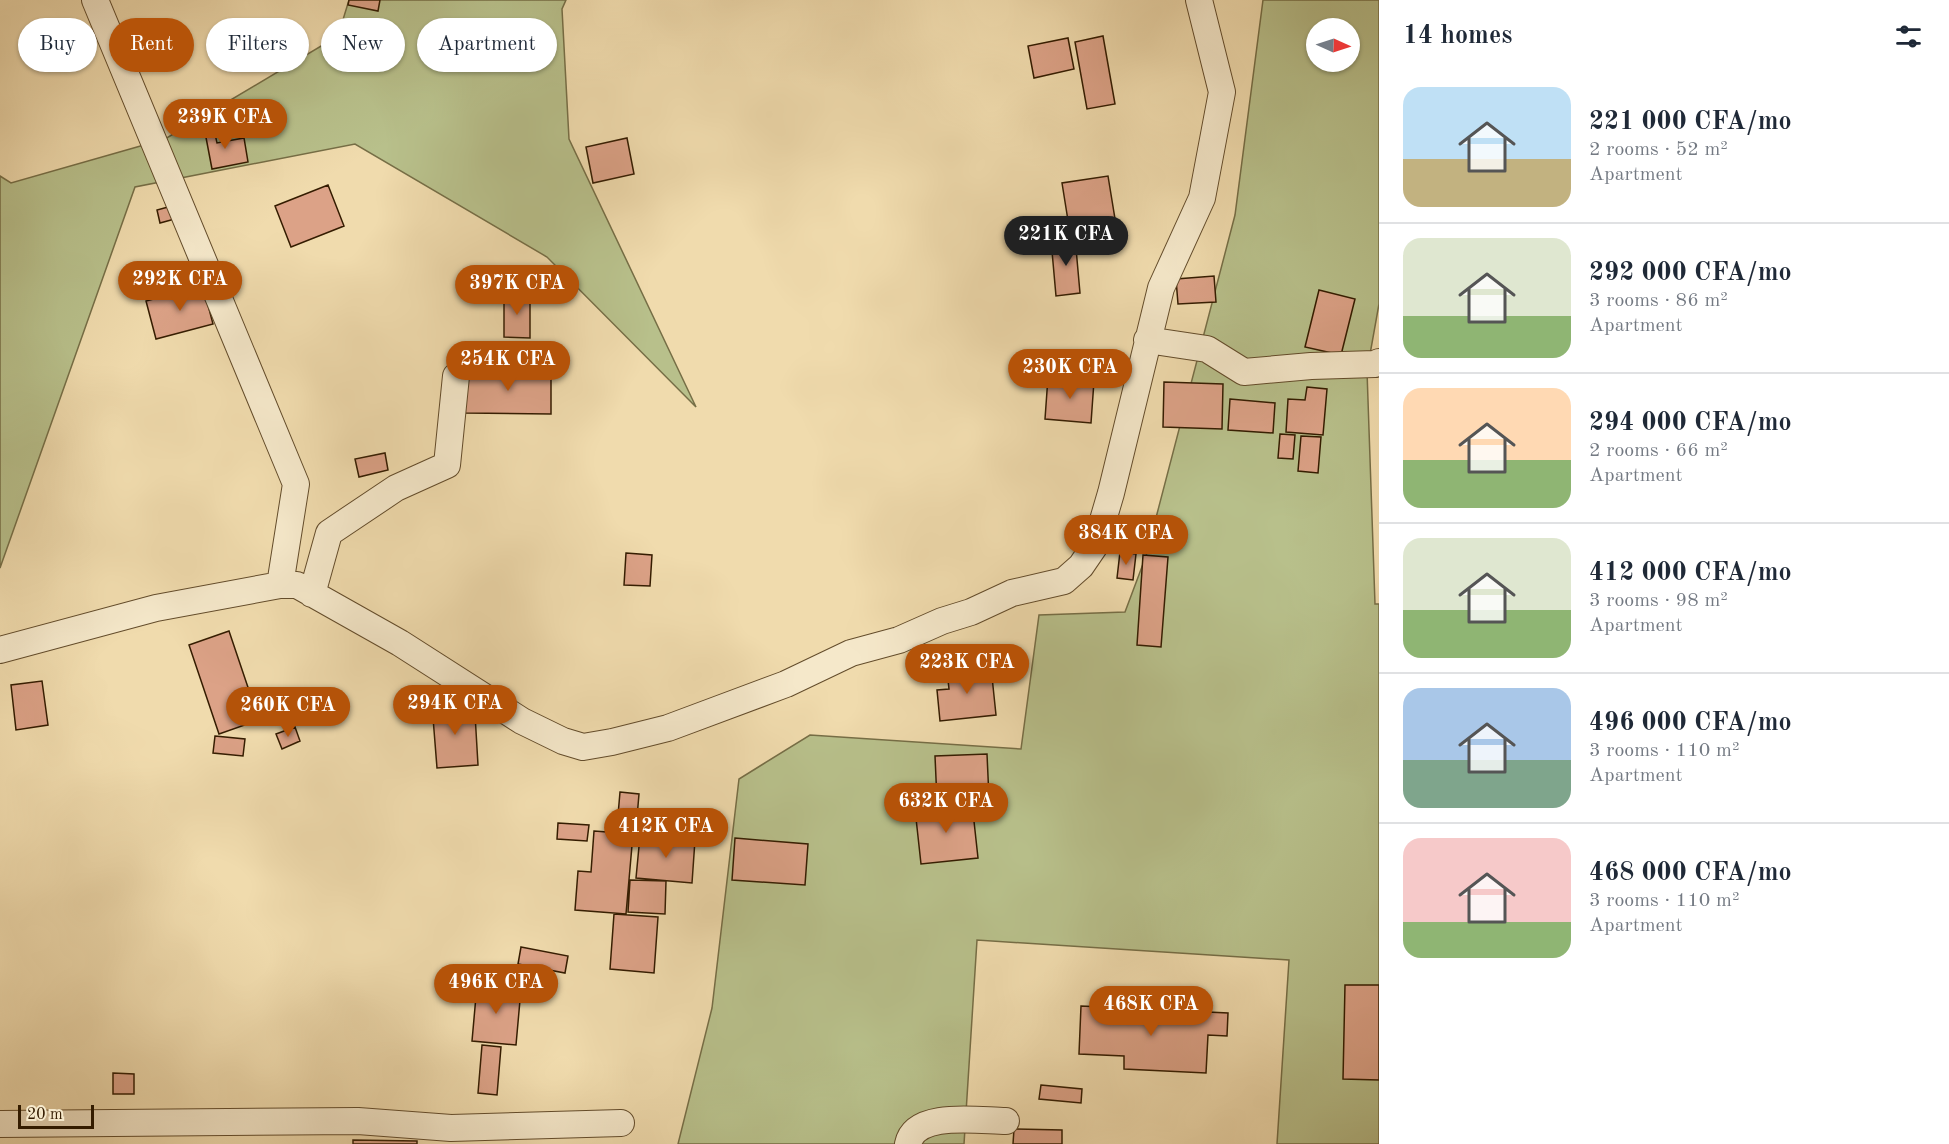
<!DOCTYPE html>
<html lang="en">
<head>
<meta charset="utf-8">
<style>
	:root { --surface:#fff; --page:#f2f2f3; --text:#1f2937; --muted:#747a83; --line:#e0e1e3; --accent:#b45309 }
	body { margin:0; font-family:"Old Standard TT",serif; background:var(--page); color:var(--text); height:100vh; display:flex; flex-direction:column; font-size:22px; white-space:nowrap }
	* { box-sizing:border-box; margin:0 }
	p { font-size:20px; color:var(--muted) }
	.icon { flex:none; width:33px; height:33px; fill:none; stroke:currentColor; stroke-width:2; stroke-linecap:round; stroke-linejoin:round }
	.map { position:relative; flex:1; overflow:hidden }
	.sheet { display:flex; flex-direction:column; background:var(--surface); width:570px }
	.sheet>* { flex:none }
	.banner { position:absolute; left:18px; top:18px; width:570px; height:54px; display:flex; gap:12px }
	.needle { width:39px; rotate:93deg }
	.tools { position:absolute; left:1306px; top:18px; display:grid; gap:12px }
	.tools a { display:grid; place-items:center; width:54px; height:54px; border-radius:50%; background:var(--surface); box-shadow:0 2px 4px #0004; font-size:30px }
	.scale { position:absolute; left:18px; bottom:15px; width:76px; box-sizing:border-box; padding-left:6px; border:3px solid #341c00; border-top:0; font-size:16px; line-height:21px; white-space:nowrap; color:#341c00; -webkit-text-stroke:4px #f5e8ca; paint-order:stroke }
	.price { position:absolute; translate:-50% -51px; padding:0 14px; border-radius:21px; background:var(--accent); color:#fff; font-size:20px; line-height:39px; filter:drop-shadow(0 2px 3px #0008) }
	.price::after { content:''; position:absolute; left:50%; top:36px; width:18px; height:14px; margin-left:-9px; background:inherit; clip-path:polygon(0 0,100% 0,50% 100%) }
	.price.selected { background:#222; color:#fff }
	ul { padding:0; list-style:none }
	li { display:flex; align-items:center; gap:18px; height:150px; padding:0 24px }
	li+li { border-top:2px solid var(--line) }
	li span { display:grid; place-items:center; flex:none; width:168px; height:120px; border-radius:18px; color:#555 }
	li>.icon { margin-inline-start:auto }
	span .icon { width:72px; height:72px; fill:#fffc; stroke-width:1 }
	li b { font-size:26px }
	h2 { display:flex; justify-content:space-between; align-items:center; height:72px; padding:0 24px; font-size:26px }
	.tag { padding:0 21px; border-radius:27px; background:var(--surface); box-shadow:0 2px 4px #0004; font-size:21px; line-height:54px }
	.tag.selected { background:var(--accent); color:#fff }
	main { display:flex; flex:1; min-height:0 }
	.map>svg:first-child { display:block }
	.green { fill:#b8c08b; stroke:#766e46; stroke-width:1.5; fill-rule:evenodd }
	.building { fill:#dca287; stroke:#341c00; stroke-width:1.5 }
	.lines { fill:none; stroke-linecap:round; stroke-linejoin:round }
	.street-casing { stroke:#634c2b; stroke-width:28 }
	.street { stroke:#f5e8ca; stroke-width:26 }
</style>
</head>
<body>
<main>
<div class="map">
<svg width="1379" height="1144" viewBox="0 0 1379 1144">
	<rect width="100%" height="100%" fill="#f0dbad"/>
	<filter id="stains"><feTurbulence type="fractalNoise" baseFrequency=".00333" numOctaves="4"/><feColorMatrix values="0 0 0 0 .2 0 0 0 0 .09 0 0 0 0 .02 0 0 0 .5 -.17"/></filter>
	<radialGradient id="worn" r=".72"><stop offset=".6" stop-color="#630" stop-opacity="0"/><stop offset="1" stop-color="#630" stop-opacity=".3"/></radialGradient>
	<path class="green" d="M349,0H566L562,9L569,139L696,407L547,257L355,144L135,187L0,568V176L11,183L165,139L338,36Z
		M1263,0H1379V304L1367,371L1375,604H1379V1144H1277L1289,960L977,940L964,1144H678L712,1008L739,779L810,735L1021,749L1039,615L1125,612L1146,556L1235,215ZM1317,28H1350V62H1317Z"/>
	<path class="building" d="M349,0H380L378,11L348,5Z
		M1103,36L1115,104L1087,109L1075,42Z
		M1068,38L1074,69L1034,78L1028,46Z
		M213,125L217,143L244,138L248,162L212,169L204,127Z
		M627,138L634,174L593,183L586,147Z
		M1108,176L1116,225L1070,233L1062,183Z
		M328,185L344,226L291,247L275,206Z
		M179,204L182,217L160,223L157,210Z
		M1075,237L1080,293L1056,296L1051,240Z
		M1214,276L1216,302L1178,304L1176,279Z
		M203,286L213,324L156,339L146,301Z
		M1319,290L1355,299L1341,355L1305,347Z
		M504,294H530V338L504,337Z
		M465,371L551,372V414L465,413Z
		M1048,377L1094,381L1091,423L1045,419Z
		M1164,382L1223,384L1222,429L1163,427Z
		M1307,387L1327,389L1323,435L1286,432L1288,399L1305,400Z
		M1230,399L1275,403L1273,433L1228,430Z
		M1280,434L1295,435L1293,459L1278,458Z
		M1301,436L1321,437L1318,473L1298,471Z
		M385,453L388,470L359,477L355,459Z
		M1120,552L1136,554L1133,580L1117,578Z
		M626,553L652,555L650,586L624,585Z
		M1143,555L1168,557L1161,647L1137,645Z
		M229,631L259,720L219,734L189,645Z
		M991,667L996,715L940,721L937,690L949,689L947,671Z
		M42,681L48,725L16,730L11,685Z
		M462,703V715L475,714L478,765L437,768L432,705Z
		M295,727L300,741L282,749L276,734Z
		M215,736L245,739L243,756L213,753Z
		M987,754L989,798L937,801L935,756Z
		M620,792L639,794L636,829L617,827Z
		M972,803L978,858L921,864L915,809Z
		M558,823L589,825L587,841L557,839Z
		M594,831L633,834L626,914L575,910L578,871L591,872Z
		M640,836L695,840L692,883L636,878Z
		M735,838L808,844L805,885L732,880Z
		M630,880L666,881L665,914L628,912Z
		M614,914L658,917L654,973L610,969Z
		M521,947L568,956L565,973L518,964Z
		M477,985L521,989L516,1045L472,1041Z
		M1345,985H1379V1080L1343,1079Z
		M1081,1006L1228,1013L1227,1036L1208,1035L1206,1073L1124,1069V1056L1079,1054Z
		M482,1045L501,1047L497,1095L478,1093Z
		M113,1073L134,1074V1094H113Z
		M1041,1085L1082,1089L1081,1103L1039,1099Z
		M1014,1129L1062,1130V1144H1013Z
		M353,1140L417,1141V1144H353Z"/>
	<g class="lines">
		<g class="street-casing">
			<path id="street" d="M95,0L296,484L280,585
				M1147,340L1207,349L1244,372L1311,366L1375,364L1379,362
				M312,594L329,533L396,488L447,465L456,376
				M0,650L156,608L280,585H297L400,643L522,721L563,741L583,747L612,742L668,728L786,684L851,653L899,640L942,621L971,612L1012,593L1064,581L1081,566L1096,544L1111,493L1161,288L1202,198L1222,92L1199,0
				M0,1124L358,1121L451,1128L621,1123
				M908,1144C915,1110 980,1121 1006,1121"/>
		</g>
		<use href="#street" class="street"/>
	</g>
	<rect width="100%" height="100%" filter="url(#stains)"/>
	<rect width="100%" height="100%" fill="url(#worn)"/>
</svg>
<div class="tools">
<a><svg class="needle" viewBox="-14 -14 28 28"><path d="M0-13l5 13h-10z" fill="#e53935"/><path d="M0 13l5-13h-10z" fill="#747a83"/></svg></a>
</div>
<div class="scale">20 m</div>
<b class="price" style="left:225px;top:150px">239K CFA</b>
<b class="price selected" style="left:1066px;top:267px">221K CFA</b>
<b class="price" style="left:180px;top:312px">292K CFA</b>
<b class="price" style="left:517px;top:316px">397K CFA</b>
<b class="price" style="left:508px;top:392px">254K CFA</b>
<b class="price" style="left:1070px;top:400px">230K CFA</b>
<b class="price" style="left:1126px;top:566px">384K CFA</b>
<b class="price" style="left:967px;top:695px">223K CFA</b>
<b class="price" style="left:455px;top:736px">294K CFA</b>
<b class="price" style="left:288px;top:738px">260K CFA</b>
<b class="price" style="left:946px;top:834px">632K CFA</b>
<b class="price" style="left:666px;top:859px">412K CFA</b>
<b class="price" style="left:496px;top:1015px">496K CFA</b>
<b class="price" style="left:1151px;top:1037px">468K CFA</b>
<div class="banner">
<a class="tag">Buy</a>
<a class="tag selected">Rent</a>
<a class="tag">Filters</a>
<a class="tag">New</a>
<a class="tag">Apartment</a>
</div>
</div>
<section class="sheet">
<h2>14 homes<svg class="icon" aria-label="filters" viewBox="0 0 24 24"><path d="M4 7h16M4 17h16"/><circle cx="9" cy="7" r="2"/><circle cx="15" cy="17" r="2"/></svg></h2>
<ul>
<li><span style="background:linear-gradient(#bfe0f5 60%,#c2b280 0)"><svg class="icon" aria-label="home" viewBox="0 0 24 24"><path d="M3 11l9-7 9 7M6 9v11h12V9"/></svg></span><div><b>221 000 CFA/mo</b><p>2 rooms · 52 m²</p><p>Apartment</p></div></li>
<li><span style="background:linear-gradient(#dfe7d0 65%,#8fb573 0)"><svg class="icon" aria-label="home" viewBox="0 0 24 24"><path d="M3 11l9-7 9 7M6 9v11h12V9"/></svg></span><div><b>292 000 CFA/mo</b><p>3 rooms · 86 m²</p><p>Apartment</p></div></li>
<li><span style="background:linear-gradient(#ffd9b3 60%,#8fb573 0)"><svg class="icon" aria-label="home" viewBox="0 0 24 24"><path d="M3 11l9-7 9 7M6 9v11h12V9"/></svg></span><div><b>294 000 CFA/mo</b><p>2 rooms · 66 m²</p><p>Apartment</p></div></li>
<li><span style="background:linear-gradient(#dfe7d0 60%,#8fb573 0)"><svg class="icon" aria-label="home" viewBox="0 0 24 24"><path d="M3 11l9-7 9 7M6 9v11h12V9"/></svg></span><div><b>412 000 CFA/mo</b><p>3 rooms · 98 m²</p><p>Apartment</p></div></li>
<li><span style="background:linear-gradient(#a9c7e8 60%,#7fa58c 0)"><svg class="icon" aria-label="home" viewBox="0 0 24 24"><path d="M3 11l9-7 9 7M6 9v11h12V9"/></svg></span><div><b>496 000 CFA/mo</b><p>3 rooms · 110 m²</p><p>Apartment</p></div></li>
<li><span style="background:linear-gradient(#f6c9c9 70%,#8fb573 0)"><svg class="icon" aria-label="home" viewBox="0 0 24 24"><path d="M3 11l9-7 9 7M6 9v11h12V9"/></svg></span><div><b>468 000 CFA/mo</b><p>3 rooms · 110 m²</p><p>Apartment</p></div></li>
</ul>
</section>
</main>
</body>
</html>
